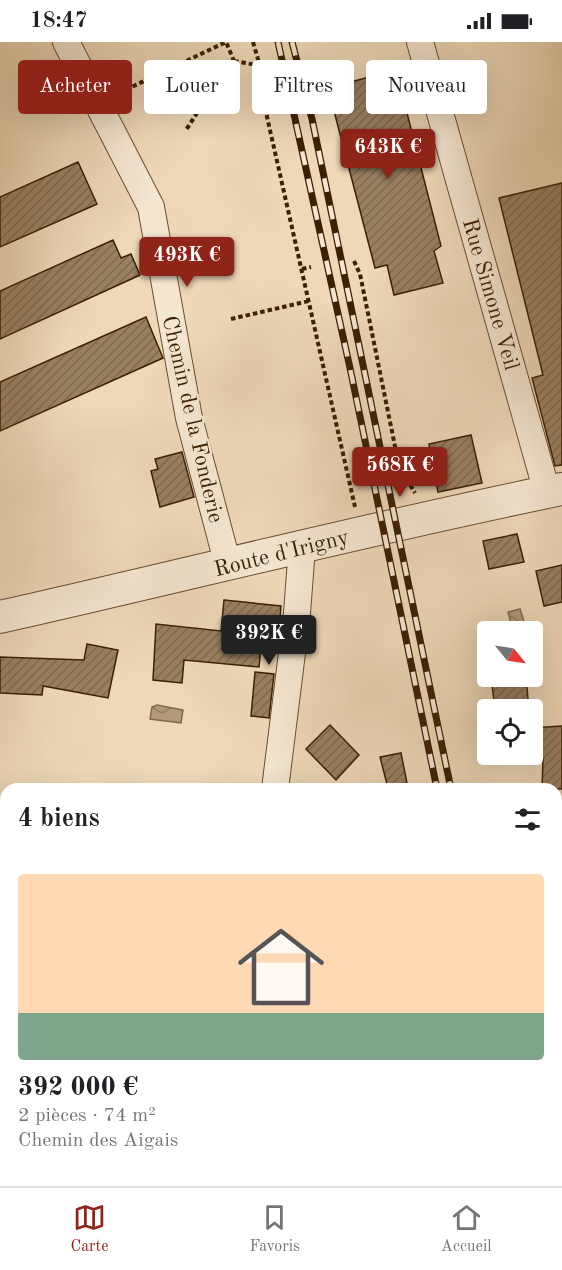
<!DOCTYPE html>
<html lang="fr">
<head>
<meta charset="utf-8">
<style>
	:root { --surface:#fff; --page:#f2f2f2; --text:#202124; --muted:#757577; --line:#e0e0e0; --accent:#8f2418 }
	body { margin:0; font-family:"Old Standard TT",serif; background:var(--page); color:var(--text); height:100vh; display:flex; flex-direction:column; font-size:22px; white-space:nowrap }
	* { box-sizing:border-box; margin:0 }
	p { font-size:20px; color:var(--muted) }
	.icon { flex:none; width:33px; height:33px; fill:none; stroke:currentColor; stroke-width:2; stroke-linecap:round; stroke-linejoin:round }
	.map { position:relative; flex:1; overflow:hidden }
	.sheet { position:absolute; left:0px; top:741px; width:562px; height:404px; display:flex; flex-direction:column; background:var(--surface); border-radius:18px 18px 0 0; box-shadow:0 6px 24px #0002 }
	.sheet>* { flex:none }
	.guide { position:absolute; left:18px; top:18px; width:526px; height:54px; display:flex; gap:12px }
	.needle { width:39px; rotate:120deg }
	.controls { position:absolute; left:477px; top:579px; display:grid; gap:12px }
	.controls a { display:grid; place-items:center; width:66px; height:66px; border-radius:6px; background:var(--surface); box-shadow:0 6px 24px #0002; font-size:30px }
	.price { position:absolute; translate:-50% -51px; padding:0 14px; border-radius:6px; background:var(--accent); color:#fff; font-size:20px; line-height:39px; filter:drop-shadow(0 2px 3px #0008) }
	.price::after { content:''; position:absolute; left:50%; top:36px; width:18px; height:14px; margin-left:-9px; background:inherit; clip-path:polygon(0 0,100% 0,50% 100%) }
	.price.selected { background:#222; color:#fff }
	ul { padding:0; list-style:none }
	li { display:grid; align-content:center; gap:12px; height:318px; padding:0 18px }
	li span { display:grid; place-items:center; height:186px; border-radius:6px; color:#555 }
	li>.icon { margin-inline-start:auto }
	span .icon { width:108px; height:108px; fill:#fffc; stroke-width:1 }
	li b { font-size:26px }
	h2 { display:flex; justify-content:space-between; align-items:center; height:72px; padding:0 18px; font-size:26px }
	.tag { padding:0 21px; border-radius:6px; background:var(--surface); box-shadow:0 6px 24px #0002; font-size:21px; line-height:54px }
	.tag.selected { background:var(--accent); color:#fff }
	.status { display:flex; justify-content:space-between; align-items:center; height:42px; padding:0 30px; background:var(--surface); direction:ltr }
	.status svg { height:16px; fill:currentColor }
	.dock { display:flex; justify-content:space-around; align-items:center; height:84px; border-top:2px solid var(--line); background:var(--surface); font-size:16px; color:var(--muted) }
	.dock a { display:grid; justify-items:center; gap:3px }
	.dock .selected { color:var(--accent) }
	.map>svg:first-child { display:block }
	.water { fill:url(#water-waves); stroke:#82694a; stroke-width:1.5 }
	.building { fill:url(#building-hatch); stroke:#3c2003; stroke-width:1.5 }
	.lines { fill:none; stroke-linecap:round; stroke-linejoin:round }
	.minor-casing { stroke:#684e30; stroke-width:28 }
	.tertiary-casing { stroke:#684e30; stroke-width:34 }
	.path { stroke:#3c2003; stroke-width:4; stroke-dasharray:4.5 3; stroke-linecap:butt }
	.minor { stroke:#f4e6d1; stroke-width:26 }
	.tertiary { stroke:#f4e6d1; stroke-width:32 }
	.rail-casing { stroke:#3c2003; stroke-width:7 }
	.rail { stroke:#f4e6d1; stroke-width:4.5; stroke-dasharray:14; stroke-linecap:butt }
	.labels { text-anchor:middle; stroke-width:5; stroke-linejoin:round; paint-order:stroke }
	.street-label { font-size:22px; fill:#3c2003; stroke:#f4e6d1 }
</style>
</head>
<body>
<div class="status"><b>18:47</b><svg viewBox="0 0 49 12"><path d="M0 12V9h3v3zM5 12V6h3v6zM10 12V3h3v9zM15 12V0h3v12zM26 1h20v11H26zM47 4h2v5h-2z"/></svg></div>
<div class="map">
<svg width="562" height="1144" viewBox="0 0 562 1144">
	<defs>
		<pattern id="water-waves" width="16" height="10" patternUnits="userSpaceOnUse" patternTransform="scale(1.5)"><rect width="16" height="10" fill="#b1997a"/><path d="M0 5q4-4 8 0t8 0" fill="none" stroke="#917c62"/></pattern>
		<pattern id="building-hatch" width="6" height="6" patternUnits="userSpaceOnUse" patternTransform="scale(1.5)"><rect width="6" height="6" fill="#998061"/><path d="M-1 1l2-2M0 6l6-6M5 7l2-2" fill="none" stroke="#7e684e"/></pattern>
	</defs>
	<rect width="100%" height="100%" fill="#eed8b8"/>
	<filter id="stains"><feTurbulence type="fractalNoise" baseFrequency=".00333" numOctaves="4"/><feColorMatrix values="0 0 0 0 .2 0 0 0 0 .09 0 0 0 0 .02 0 0 0 .5 -.17"/></filter>
	<radialGradient id="worn" r=".72"><stop offset=".6" stop-color="#630" stop-opacity="0"/><stop offset="1" stop-color="#630" stop-opacity=".3"/></radialGradient>
	<path class="water" d="M520,567L527,589H513L508,570Z
		M157,663L183,668L181,681L150,677L152,665Z"/>
	<path class="building" d="M396,28L441,204L434,209L443,241L394,253L387,223L375,226L328,46Z
		M78,120L97,162L0,205V155Z
		M562,141V423L555,424L532,336L543,333L499,156Z
		M113,198L121,216L131,212L140,233L0,297V249Z
		M146,275L163,316L0,389V340Z
		M471,393L482,441L438,450L429,402Z
		M182,410L194,455L160,465L151,429L158,427L155,417Z
		M517,492L524,520L489,527L483,499Z
		M562,523V560L544,564L536,529Z
		M224,558L281,564L279,587L263,586L259,625L184,618L182,641L153,638L156,582L221,589Z
		M87,602L118,608L108,656L43,644L42,653L0,651V615L84,618Z
		M255,630L274,632L269,676L251,674Z
		M491,634H526L529,668H495Z
		M330,683L359,713L336,738L306,707Z
		M562,684V747H542L543,717L532,718V686Z
		M401,711L407,741L388,746L380,715Z"/>
	<g class="lines">
		<g class="minor-casing">
			<path id="minor" d="M66,0L151,165L189,376L228,523
				M420,0L547,450
				M275,747L297,571L302,505
				M217,1144L218,1138"/>
		</g>
		<g class="tertiary-casing">
			<path id="tertiary" d="M0,575C187,533 374,485 562,447"/>
		</g>
		<path class="path" d="M253,0L264,38L263,57L355,465
			M234,19L268,25
			M119,51L226,0L234,19L219,37L186,88
			M354,219L360,232L399,424L415,451
			M302,227L311,225
			M231,277L309,259"/>
		<use href="#minor" class="minor"/>
		<use href="#tertiary" class="tertiary"/>
		<g class="rail-casing">
			<path id="rail" d="M278,0L350,326L437,747
				M292,0L312,77L451,747
				M556,1121L562,1134
				M545,1138L547,1144"/>
		</g>
		<use href="#rail" class="rail"/>
	</g>
	<g class="labels">
		<g class="street-label">
			<text transform="translate(492 252) rotate(74)" y="8">Rue Simone Veil</text>
			<text transform="translate(194 377) rotate(77)" y="8">Chemin de la Fonderie</text>
			<text transform="translate(281 510) rotate(-14)" y="8">Route d'Irigny</text>
		</g>
	</g>
	<rect width="100%" height="100%" filter="url(#stains)"/>
	<rect width="100%" height="100%" fill="url(#worn)"/>
</svg>
<div class="controls">
<a><svg class="needle" viewBox="-14 -14 28 28"><path d="M0-13l5 13h-10z" fill="#e53935"/><path d="M0 13l5-13h-10z" fill="#757577"/></svg></a>
<a><svg class="icon" aria-label="locate" viewBox="0 0 24 24"><circle cx="12" cy="12" r="6"/><path d="M12 2v4M12 18v4M2 12h4M18 12h4"/></svg></a>
</div>
<b class="price" style="left:388px;top:138px">643K €</b>
<b class="price" style="left:187px;top:246px">493K €</b>
<b class="price" style="left:400px;top:456px">568K €</b>
<b class="price selected" style="left:269px;top:624px">392K €</b>
<div class="guide">
<a class="tag selected">Acheter</a>
<a class="tag">Louer</a>
<a class="tag">Filtres</a>
<a class="tag">Nouveau</a>
</div>
<section class="sheet">
<h2>4 biens<svg class="icon" aria-label="filters" viewBox="0 0 24 24"><path d="M4 7h16M4 17h16"/><circle cx="9" cy="7" r="2"/><circle cx="15" cy="17" r="2"/></svg></h2>
<ul>
<li><span style="background:linear-gradient(#ffd9b3 75%,#7fa58c 0)"><svg class="icon" aria-label="home" viewBox="0 0 24 24"><path d="M3 11l9-7 9 7M6 9v11h12V9"/></svg></span><div><b>392 000 €</b><p>2 pièces · 74 m²</p><p>Chemin des Aigais</p></div></li>
</ul>
</section>
</div>
<nav class="dock">
<a class="selected"><svg class="icon" aria-label="map" viewBox="0 0 24 24"><path d="M3 6l6-2 6 2 6-2v14l-6 2-6-2-6 2zM9 4v14M15 6v14"/></svg>Carte</a>
<a><svg class="icon" aria-label="saved" viewBox="0 0 24 24"><path d="M7 4h10v16l-5-4-5 4z"/></svg>Favoris</a>
<a><svg class="icon" aria-label="home" viewBox="0 0 24 24"><path d="M3 11l9-7 9 7M6 9v11h12V9"/></svg>Accueil</a>
</nav>
</body>
</html>
